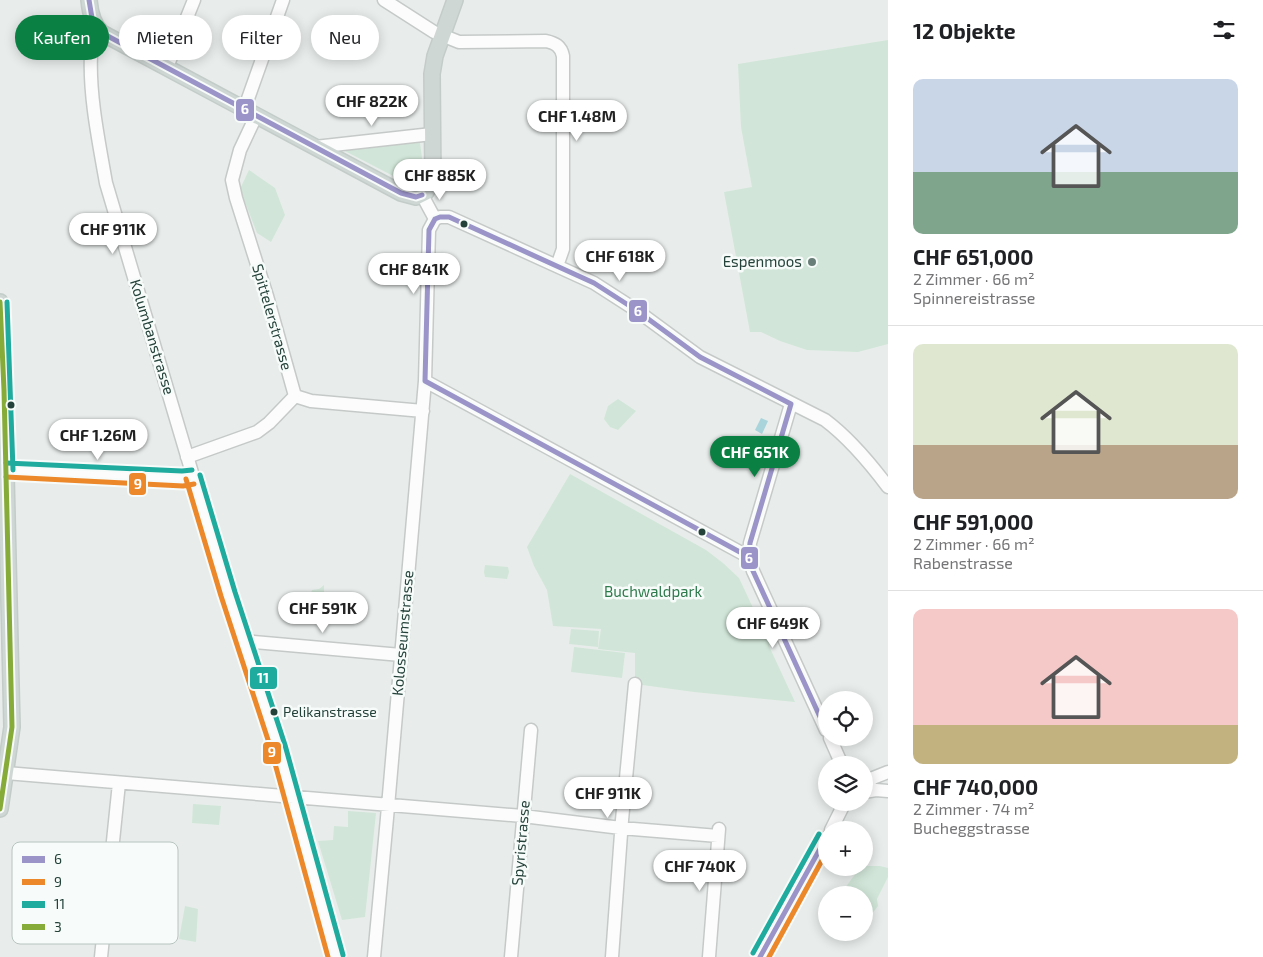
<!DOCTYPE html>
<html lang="de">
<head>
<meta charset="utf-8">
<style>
	:root { --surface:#fff; --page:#f2f2f2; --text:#202124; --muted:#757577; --line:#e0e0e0; --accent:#0b8043 }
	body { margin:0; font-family:"Exo 2",sans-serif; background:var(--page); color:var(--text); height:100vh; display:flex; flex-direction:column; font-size:19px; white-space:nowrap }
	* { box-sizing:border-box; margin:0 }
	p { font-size:16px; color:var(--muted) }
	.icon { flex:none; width:28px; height:28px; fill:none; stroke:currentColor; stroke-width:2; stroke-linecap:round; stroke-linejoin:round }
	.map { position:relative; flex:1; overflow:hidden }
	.side { display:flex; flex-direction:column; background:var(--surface); width:375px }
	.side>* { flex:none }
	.top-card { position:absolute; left:15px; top:15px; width:475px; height:45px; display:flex; gap:10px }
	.fabs { position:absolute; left:818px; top:691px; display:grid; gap:10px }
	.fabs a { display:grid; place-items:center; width:55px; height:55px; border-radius:50%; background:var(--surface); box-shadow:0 2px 12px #0003; font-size:25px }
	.price { position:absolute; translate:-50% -42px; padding:0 11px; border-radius:18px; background:#fff; color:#222; font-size:16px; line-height:32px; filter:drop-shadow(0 1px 2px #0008) }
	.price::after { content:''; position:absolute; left:50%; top:30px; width:15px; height:11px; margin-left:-8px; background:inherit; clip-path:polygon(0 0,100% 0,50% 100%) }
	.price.on { background:var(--accent); color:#fff }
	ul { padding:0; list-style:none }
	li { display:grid; align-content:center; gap:10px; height:265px; padding:0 25px }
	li+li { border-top:1px solid var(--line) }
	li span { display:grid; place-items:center; height:155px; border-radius:10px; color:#555 }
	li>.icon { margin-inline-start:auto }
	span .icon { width:90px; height:90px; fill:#fffc; stroke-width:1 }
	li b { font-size:21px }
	h2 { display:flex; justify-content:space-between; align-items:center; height:60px; padding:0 25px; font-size:21px }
	.pill { padding:0 18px; border-radius:22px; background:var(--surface); box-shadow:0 2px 12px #0003; font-size:18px; line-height:45px }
	.pill.on { background:var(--accent); color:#fff }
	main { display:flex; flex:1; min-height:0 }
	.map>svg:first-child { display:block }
	.green { fill:#d1e6d8 }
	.water { fill:#a9d4db }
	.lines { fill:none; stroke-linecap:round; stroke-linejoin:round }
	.minor-casing { stroke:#c5cac8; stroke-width:15 }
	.major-casing { stroke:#c3ccc9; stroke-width:18 }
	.minor { stroke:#fcfcfc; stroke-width:12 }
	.major { stroke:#cfd7d5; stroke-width:15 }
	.bus-1-casing { stroke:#f7fbf9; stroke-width:9 }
	.bus-2-casing { stroke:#f7fbf9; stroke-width:9 }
	.bus-3-casing { stroke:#f7fbf9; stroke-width:9 }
	.bus-4-casing { stroke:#f7fbf9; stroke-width:9 }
	.bus-1 { stroke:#9a94c8; stroke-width:5 }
	.bus-2 { stroke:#ec872a; stroke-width:5 }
	.bus-3 { stroke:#1fab9e; stroke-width:5 }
	.bus-4 { stroke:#86ab39; stroke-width:5 }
	.bus-dot { fill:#24423a; stroke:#f7fbf9; stroke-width:2 }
	.poi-dot { fill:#697e78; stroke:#f7fbf9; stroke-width:2 }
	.labels { text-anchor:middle; stroke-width:5; stroke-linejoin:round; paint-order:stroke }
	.bus-label { font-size:14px; fill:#24423a; stroke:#f7fbf9; text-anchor:start }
	.poi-label { font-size:15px; fill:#24423a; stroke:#f7fbf9; text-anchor:end }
	.street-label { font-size:15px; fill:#24423a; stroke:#f7fbf9 }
	.park-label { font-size:15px; fill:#2d7a4b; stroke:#f7fbf9 }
	.key { fill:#f7fbf9; stroke:#b8c4c0; stroke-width:1 }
	.key-label { font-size:14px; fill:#24423a }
	.line-badge { stroke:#f7fbf9; stroke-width:2 }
	.badge-label { font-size:14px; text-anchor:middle; font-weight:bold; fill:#fff }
</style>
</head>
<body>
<main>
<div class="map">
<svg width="888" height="957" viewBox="0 0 888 957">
	<rect width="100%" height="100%" fill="#e8edeb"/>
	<path class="green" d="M888,40V344L858,352L807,350L780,341L761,332H750L724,192L752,187L741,127L738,64Z
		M420,143C422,160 430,188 401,180L343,150L383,144Z
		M249,170L275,188L285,215L271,242L257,233L240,189Z
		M618,399L636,411L618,430L610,427L604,419L608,406Z
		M570,474L706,550L723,563L739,578L769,642V646L795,702L694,692L635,684V653L598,649L601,629L553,626L547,590L534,566L527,547Z
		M485,565L508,567L509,572L507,579L485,577L484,572Z
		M324,585V595L326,598L320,610L321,619L318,620L311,618L307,614V606L312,590L319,589Z
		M571,629L599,631L598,647L569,644Z
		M574,647L625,653L622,678L571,672Z
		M193,804L221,806L219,825L192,823Z
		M348,811L376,813L365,917L342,920L318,841L333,840L334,826L348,827Z
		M865,866H880L888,868V877L877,899L878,906L871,915L864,911V895H840L856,873Z
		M185,906L198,909L196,942L179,939Z"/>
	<path class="water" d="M761,418L768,421L762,434L755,430Z"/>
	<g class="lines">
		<g class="minor-casing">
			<path id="minor" d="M384,0L434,32L459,42L546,41C555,43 561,46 563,56V249L557,266
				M97,28C94,37 91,46 91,55C89,95 99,143 106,183L228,594L278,747L336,957
				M167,67L194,0
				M244,110L283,0
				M256,116L240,150L232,180L236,198L267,296L295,396L311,401L423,411
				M315,147L432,134
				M422,195L435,219
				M435,219L440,217H449L594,283L636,310L700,357L825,420C849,438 870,463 888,487
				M425,381L749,557
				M791,404L750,543L749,557L753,571L826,730
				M187,457L257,432L269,423L295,396
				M0,470L183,479L193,477
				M243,641L401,655
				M830,738L842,765
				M6,773L523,816L621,828L718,836
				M864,787L873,778L888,772
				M864,792L876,790L888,791
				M831,830L845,802
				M101,957L119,783
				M374,957L387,818L425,381L429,230L435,219
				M511,957L531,730
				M612,957L622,820L635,684
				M709,957L719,829
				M760,957L826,838"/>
		</g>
		<g class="major-casing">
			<path id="major" d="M89,0C90,12 93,25 102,33L401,193L416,197L426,192L433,179L432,74L435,56L455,0
				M0,302L4,390L12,727L0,809"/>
		</g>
		<use href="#minor" class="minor"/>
		<use href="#major" class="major"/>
		<g class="bus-1-casing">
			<path id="bus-1" d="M89,0L92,18L102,33L401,193L416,197L422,195
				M435,219L440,217H449L594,283L636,310L700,357L791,404L750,543L749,557L753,571L826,730
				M435,219L429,230L425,381L749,557
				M760,957L826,838"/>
		</g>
		<g class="bus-2-casing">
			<path id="bus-2" d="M6,477L183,486L194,484
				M186,479L221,596L271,749L328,957
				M769,957L826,853"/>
		</g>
		<g class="bus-3-casing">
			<path id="bus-3" d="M7,302L13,470
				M6,463L182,471L192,470
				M200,475L235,592L285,745L343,955
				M753,953L819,834"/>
		</g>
		<g class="bus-4-casing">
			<path id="bus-4" d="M0,302L4,390L12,727L0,809"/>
		</g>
		<use href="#bus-1" class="bus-1"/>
		<use href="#bus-2" class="bus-2"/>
		<use href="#bus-3" class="bus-3"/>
		<use href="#bus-4" class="bus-4"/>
	</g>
	<g class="bus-dot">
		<circle cx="464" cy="224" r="4.5"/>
		<circle cx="11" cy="405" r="4.5"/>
		<circle cx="702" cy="532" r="4.5"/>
		<circle cx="274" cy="712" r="4.5"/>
	</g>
	<circle class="poi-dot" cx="812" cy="262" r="5"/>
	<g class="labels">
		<g class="bus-label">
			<text x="283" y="717">Pelikanstrasse</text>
		</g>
		<g class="poi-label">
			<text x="802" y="267">Espenmoos</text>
		</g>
		<g class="street-label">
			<text transform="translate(272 317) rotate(74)" y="5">Spittelerstrasse</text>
			<text transform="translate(152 337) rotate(73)" y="5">Kolumbanstrasse</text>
			<text transform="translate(403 633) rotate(-85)" y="5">Kolosseumstrasse</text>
			<text transform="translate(521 843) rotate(-85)" y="5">Spyristrasse</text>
		</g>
		<g class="park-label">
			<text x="653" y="597">Buchwaldpark</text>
		</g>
	</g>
	<rect x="12" y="842" width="166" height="102" rx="8" class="key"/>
	<rect x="22" y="856" width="23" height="7" fill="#9a94c8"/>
	<rect x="22" y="879" width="23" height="6" fill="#ec872a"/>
	<rect x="22" y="901" width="23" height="7" fill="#1fab9e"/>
	<rect x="22" y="924" width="23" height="6" fill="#86ab39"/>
	<g class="key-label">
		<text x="54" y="864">6</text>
		<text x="54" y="887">9</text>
		<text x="54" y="909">11</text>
		<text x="54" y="932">3</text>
	</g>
	<g class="line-badge">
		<rect x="235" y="98" width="20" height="24" rx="5" fill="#9a94c8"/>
		<rect x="628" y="299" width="20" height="24" rx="5" fill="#9a94c8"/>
		<rect x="128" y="472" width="19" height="24" rx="5" fill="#ec872a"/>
		<rect x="740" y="546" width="19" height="24" rx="5" fill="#9a94c8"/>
		<rect x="249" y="666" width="29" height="24" rx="5" fill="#1fab9e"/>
		<rect x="262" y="741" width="20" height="24" rx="5" fill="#ec872a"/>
	</g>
	<g class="badge-label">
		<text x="245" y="114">6</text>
		<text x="638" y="316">6</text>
		<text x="138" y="489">9</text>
		<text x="749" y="563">6</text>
		<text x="263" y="683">11</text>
		<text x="272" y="757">9</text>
	</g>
</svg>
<div class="fabs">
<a><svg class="icon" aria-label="locate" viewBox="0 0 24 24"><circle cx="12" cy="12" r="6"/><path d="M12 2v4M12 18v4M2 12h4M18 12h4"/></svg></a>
<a><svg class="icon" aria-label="layers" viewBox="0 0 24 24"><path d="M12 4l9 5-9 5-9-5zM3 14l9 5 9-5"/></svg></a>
<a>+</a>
<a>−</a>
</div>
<b class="price" style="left:372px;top:127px">CHF 822K</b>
<b class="price" style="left:577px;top:142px">CHF 1.48M</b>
<b class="price" style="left:440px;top:201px">CHF 885K</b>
<b class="price" style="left:113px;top:255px">CHF 911K</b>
<b class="price" style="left:620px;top:282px">CHF 618K</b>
<b class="price" style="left:414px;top:295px">CHF 841K</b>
<b class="price" style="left:98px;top:461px">CHF 1.26M</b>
<b class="price on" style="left:755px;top:478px">CHF 651K</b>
<b class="price" style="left:323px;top:634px">CHF 591K</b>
<b class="price" style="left:773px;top:649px">CHF 649K</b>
<b class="price" style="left:608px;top:819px">CHF 911K</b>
<b class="price" style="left:700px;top:892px">CHF 740K</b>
<div class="top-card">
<a class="pill on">Kaufen</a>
<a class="pill">Mieten</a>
<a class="pill">Filter</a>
<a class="pill">Neu</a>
</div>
</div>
<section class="side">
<h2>12 Objekte<svg class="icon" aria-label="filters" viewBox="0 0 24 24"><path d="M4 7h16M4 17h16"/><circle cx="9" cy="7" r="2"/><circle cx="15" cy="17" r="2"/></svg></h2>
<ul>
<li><span style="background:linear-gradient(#c9d6e8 60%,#7fa58c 0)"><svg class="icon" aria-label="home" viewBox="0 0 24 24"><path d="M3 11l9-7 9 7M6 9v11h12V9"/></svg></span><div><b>CHF 651,000</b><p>2 Zimmer · 66 m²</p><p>Spinnereistrasse</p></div></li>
<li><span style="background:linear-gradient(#dfe7d0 65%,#b9a48a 0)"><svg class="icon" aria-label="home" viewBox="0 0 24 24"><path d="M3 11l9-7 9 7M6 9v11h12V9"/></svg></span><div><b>CHF 591,000</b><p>2 Zimmer · 66 m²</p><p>Rabenstrasse</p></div></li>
<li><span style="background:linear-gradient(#f6c9c9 75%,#c2b280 0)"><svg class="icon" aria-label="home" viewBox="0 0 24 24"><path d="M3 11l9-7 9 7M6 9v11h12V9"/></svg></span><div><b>CHF 740,000</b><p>2 Zimmer · 74 m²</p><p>Bucheggstrasse</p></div></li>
</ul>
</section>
</main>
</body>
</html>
